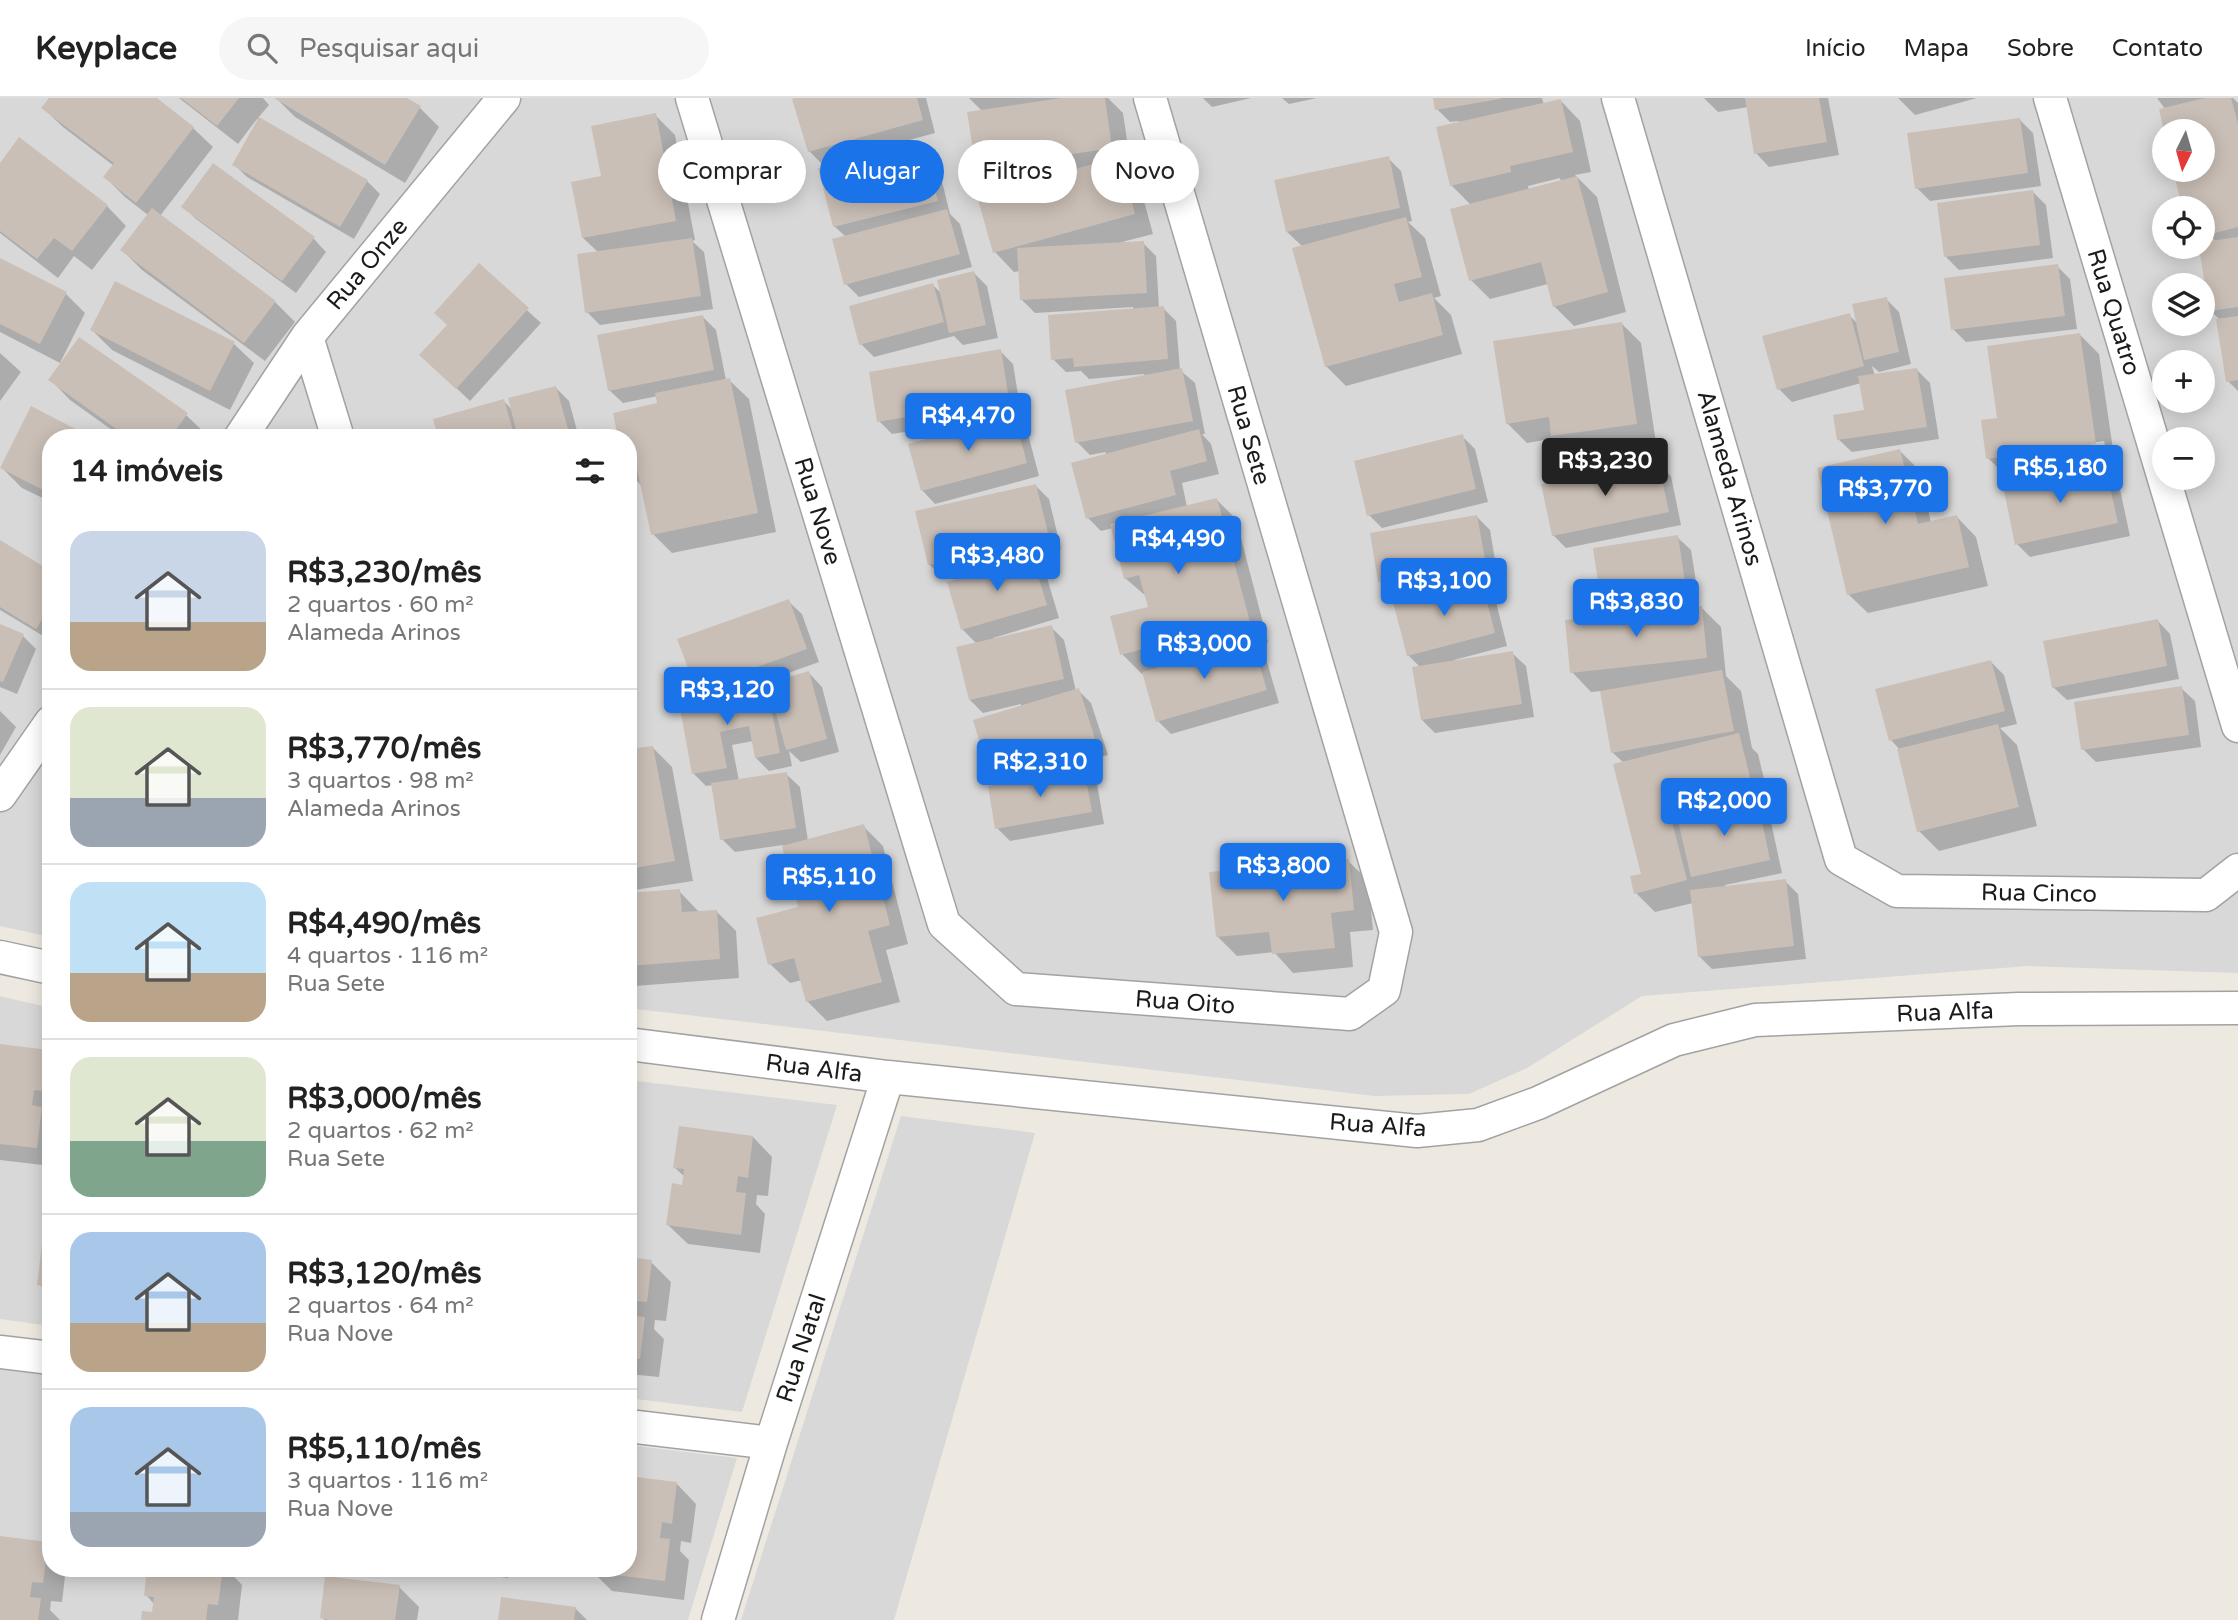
<!DOCTYPE html>
<html lang="pt">
<head>
<meta charset="utf-8">
<style>
	:root { --surface:#fff; --page:#f6f6f6; --text:#222; --muted:#767676; --line:#e0e0e0; --accent:#1a73e8 }
	body { margin:0; font-family:"Varela Round",sans-serif; background:var(--page); color:var(--text); height:100vh; display:flex; flex-direction:column; font-size:26px; white-space:nowrap }
	* { box-sizing:border-box; margin:0 }
	p { font-size:23px; color:var(--muted) }
	.icon { flex:none; width:38px; height:38px; fill:none; stroke:currentColor; stroke-width:2; stroke-linecap:round; stroke-linejoin:round }
	.map { position:relative; flex:1; overflow:hidden }
	.drawer { position:absolute; left:42px; top:331px; width:595px; height:1148px; display:flex; flex-direction:column; background:var(--surface); border-radius:28px; box-shadow:0 4px 18px #0003 }
	.drawer>* { flex:none }
	.banner { position:absolute; left:658px; top:42px; width:665px; height:63px; display:flex; gap:14px }
	.needle { width:46px; rotate:185deg }
	.fabs { position:absolute; left:2152px; top:21px; display:grid; gap:14px }
	.fabs a { display:grid; place-items:center; width:63px; height:63px; border-radius:50%; background:var(--surface); box-shadow:0 4px 18px #0003; font-size:35px }
	.price { position:absolute; translate:-50% -60px; padding:0 16px; border-radius:7px; background:var(--accent); color:#fff; font-size:23px; line-height:46px; filter:drop-shadow(0 2px 4px #0008) }
	.price::after { content:''; position:absolute; left:50%; top:42px; width:21px; height:16px; margin-left:-10px; background:inherit; clip-path:polygon(0 0,100% 0,50% 100%) }
	.price.on { background:#222; color:#fff }
	ul { padding:0; list-style:none }
	li { display:flex; align-items:center; gap:21px; height:175px; padding:0 28px }
	li+li { border-top:2px solid var(--line) }
	li span { display:grid; place-items:center; flex:none; width:196px; height:140px; border-radius:21px; color:#555 }
	li>.icon { margin-inline-start:auto }
	span .icon { width:84px; height:84px; fill:#fffc; stroke-width:1 }
	li b { font-size:30px }
	h2 { display:flex; justify-content:space-between; align-items:center; height:84px; padding:0 28px; font-size:30px }
	.tag { padding:0 24px; border-radius:32px; background:var(--surface); box-shadow:0 4px 18px #0003; font-size:24px; line-height:63px }
	.tag.on { background:var(--accent); color:#fff }
	header { display:flex; align-items:center; gap:42px; box-sizing:border-box; height:98px; padding:0 35px; background:var(--surface); border-bottom:2px solid var(--line) }
	header strong { font-size:33px }
	nav { display:flex; gap:38px; margin-inline-start:auto; font-size:24px }
	.search { width:490px; height:63px; background:var(--page); display:flex; align-items:center; gap:18px; box-sizing:border-box; padding:0 24px; border-radius:38px; color:var(--muted); font-size:26px }
	.map>svg:first-child { display:block }
	.residential { fill:#d9d8d8; fill-rule:evenodd }
	.shadow { fill:#0003; fill-rule:evenodd }
	.building { fill:#cabfb6 }
	.lines { fill:none; stroke-linecap:round; stroke-linejoin:round }
	.minor-casing { stroke:#a2a2a2; stroke-width:35 }
	.minor { stroke:#fff; stroke-width:32 }
	.labels { text-anchor:middle; stroke-width:5; stroke-linejoin:round; paint-order:stroke }
	.street-label { font-size:24px; fill:#1b1b1b; stroke:#fff }
</style>
</head>
<body>
<header>
<strong>Keyplace</strong>
<div class="search"><svg class="icon" aria-label="search" viewBox="0 0 24 24"><circle cx="10" cy="10" r="6"/><path d="M15 15l6 6"/></svg>Pesquisar aqui</div>
<nav><a>Início</a><a>Mapa</a><a>Sobre</a><a>Contato</a></nav>
</header>
<div class="map">
<svg width="2238" height="1522" viewBox="0 0 2238 1522">
	<rect width="100%" height="100%" fill="#eee9e0"/>
	<path class="residential" d="M0,0H2238V875L2028,868L1642,898L1527,970L1469,996L1374,998L628,910V340H51V839L0,828ZM2165,33H2203V72H2165ZM2165,110H2203V149H2165ZM2165,187H2203V226H2165ZM2165,264H2203V303H2165ZM2165,341H2203V380H2165Z
		M0,898L51,910V1228L0,1221Z
		M628,982L837,1007L742,1314L628,1300Z
		M901,1018L1035,1035L894,1522H741Z
		M0,1269L51,1275V1470H628V1347L737,1360L688,1522H0Z"/>
	<path class="shadow" d="M51,0H154L193,30L213,49L160,118L275,204L295,224L265,263L142,172L122,152L148,117L125,99L105,79L114,68L63,29L43,10Z
		M179,0H263L269,7L258,20L367,83L380,96L354,141L247,79L234,66L259,22L257,21L238,46Z
		M276,0H403L420,10L439,29L405,85L295,19Z
		M802,0H926L935,35L822,66L809,53Z
		M969,0H1108L1123,15L1131,69L1127,70L1138,81L1153,136L1122,144L1143,145L1156,158L1159,210H1163L1176,223L1180,272L1195,285L1205,336H1202L1211,346L1219,376L1182,385L1187,409L1217,402L1236,421L1268,544L1255,547L1265,557L1279,605L1171,636L1158,623L1144,575L1142,576L1122,556L1150,510L1147,499L1125,480L1113,430L1101,433L1088,420L1106,354L1090,357L1077,344L1145,279L1144,276L1089,281L1081,273L1066,274L1053,261L1133,212V209L1035,215L1022,202L1020,173L1014,174L995,154L1017,87L997,90L977,70L983,14Z
		M1203,0H1251L1212,9Z
		M1282,0H1317L1289,6Z
		M1435,0H1542L1544,7L1561,3L1580,23L1591,74L1575,77L1597,99L1626,214L1574,228L1554,208L1548,186L1490,201L1471,182V107L1451,87L1459,23L1450,24L1437,11ZM1560,80L1561,84L1529,92L1528,88Z
		M1704,0H1828L1839,57L1769,69L1756,55L1748,9L1718,14Z
		M1898,0H1977L1915,17Z
		M2157,0H2233L2238,5V293L2228,283L2220,222L2210,212L2201,149L2216,144L2209,136L2207,127L2203,128V110L2184,109L2175,72H2203V33H2166L2161,12L2165,11Z
		M655,17L675,37L695,142L692,143L704,154L713,211L600,227L587,214L599,155L583,140L603,80Z
		M2020,22L2033,35L2041,88L1930,103L1917,90Z
		M923,46L936,59L950,116L960,126L972,169L859,199L846,186V139L834,128Z
		M1388,60L1401,73L1412,123L1408,124L1425,140L1441,198L1434,200L1451,217L1462,256L1346,288L1326,268L1303,149L1287,134Z
		M0,68L107,108L126,128L92,172L74,158L58,180L0,135Z
		M2033,94L2046,107L2053,160L1959,172L1946,159Z
		M183,108L314,141L326,154L296,195L196,121Z
		M0,162L66,196L85,215L60,265L0,234Z
		M479,168L541,225L470,303L435,270L449,227Z
		M2057,168L2070,181L2077,231L1966,244L1953,231Z
		M974,175L987,188L998,240L963,247L954,238L874,259L861,246L933,187L942,196Z
		M1886,201L1899,214L1911,266L1879,274L1872,268L1875,278L1917,272L1930,285L1939,341L1852,354L1838,341L1866,314L1861,285L1792,304L1779,291L1849,217L1858,226Z
		M703,219L716,232L726,282H729L749,301L776,434L672,455L653,436L643,389L628,374V340L660,307L658,298L623,305L609,292Z
		M1621,225L1641,245L1656,345L1573,357L1556,340L1527,345L1507,325Z
		M92,232L234,246L254,265L230,312L112,252Z
		M2080,237L2099,256L2115,365L2103,367L2118,382L2130,438L2030,459L2017,446L2091,371L2090,369L2008,380L1988,360L1999,321ZM2104,343L2105,347L2002,360V357Z
		M1000,253L1013,266L1021,315L892,336L879,323Z
		M0,255L21,274L0,303Z
		M51,282L186,317L206,336L204,340H123L70,302Z
		M556,290L569,303L579,340H440L504,303L513,313Z
		M1014,319L1027,332L1039,378L935,406L922,392Z
		M1462,338L1475,351L1488,404L1382,430L1369,417Z
		M51,340V404L22,390L2,370Z
		M1900,353L1919,372L1931,425L1957,419L1976,439L1988,488L1868,515L1848,496Z
		M1658,365L1671,378L1681,427L1566,450L1553,437Z
		M1036,388L1049,401L1061,451L1030,459L1045,473L1059,520L993,540V542L1051,529L1064,542L1076,593L1078,592L1091,605L1108,657L1037,678L1038,681L1084,673L1097,686L1104,726L1010,743L997,730L1003,687L991,675L1021,609V606L983,615L970,602L977,546L963,532L949,485L1015,465L1014,462L942,479L929,466Z
		M1477,419L1490,432L1498,480L1480,483L1494,496L1507,548L1454,562V564L1512,555L1526,568L1534,619L1435,635L1422,622L1421,570L1408,557L1457,489V486L1393,497L1380,484Z
		M51,431V453L43,446Z
		M1677,439L1691,452L1698,496L1615,509L1602,496Z
		M0,444L51,475L50,542L0,512Z
		M788,503L802,516L819,564L732,595L767,591L773,598L809,575L822,589L839,654L801,664L789,653L792,668L769,673L756,660L753,643L732,647L739,683L786,676L800,689L808,743L863,728L883,748L908,846L886,852L900,904L827,923L807,903L802,882L790,885L770,866L800,810L783,747L735,754L722,741L713,687L706,688L693,675L709,602L697,590Z
		M1701,509L1721,529L1726,578L1741,593L1752,650L1758,656L1772,714L1769,715L1782,775L1725,787V790L1785,783L1798,796L1806,861L1712,871L1699,858L1693,805L1655,814L1636,795L1643,777L1624,665L1613,655L1601,593L1591,594L1572,574Z
		M2157,522L2170,536L2179,581L2067,602L2053,589Z
		M0,528L23,538L36,551L17,596L0,589Z
		M628,537L635,567L628,569Z
		M1991,564L2004,577L2017,626L2000,630L2017,647L2037,728L1939,753L1919,733L1900,652L1891,642Z
		M2181,590L2195,603L2201,649L2096,664L2083,651Z
		M0,613L16,629L0,657Z
		M652,649L672,669L693,783L628,793V653Z
		M1348,763L1368,782L1373,832L1350,834L1353,869L1293,875L1274,854L1237,858L1217,838Z
		M679,793L699,814L716,813L736,833L739,880L635,888L628,882V796Z
		M0,947L49,953L51,956V1068L0,1062Z
		M753,1039L772,1059L768,1098L757,1097L756,1106L765,1116L760,1155L688,1146L668,1127L683,1089L685,1079L675,1070Z
		M51,1148V1198L39,1186Z
		M628,1161L651,1164L671,1184L666,1223L655,1222L654,1231L664,1241L659,1279L628,1276Z
		M677,1386L696,1406L691,1445L681,1443L680,1453L689,1462L684,1502L612,1493L592,1473V1470H628Z
		M0,1440L47,1446L51,1450V1470H66L62,1504L51,1503L50,1512L60,1522H0Z
		M149,1470H226L242,1487L238,1522H142L154,1516L155,1507L146,1497Z
		M435,1470H509L508,1480Z
		M399,1489L419,1509L417,1522H325L321,1519Z
		M575,1510L587,1522H500Z"/>
	<path class="building" d="M49,0H157L194,29L136,105L103,79L114,65L41,10Z
		M181,0H239L217,28Z
		M274,0H407L421,8L385,67Z
		M795,0H917L923,22L808,54L792,1Z
		M1061,0H1105L1112,50L976,71L967,14Z
		M1433,0H1500V1L1435,12Z
		M1745,0H1819L1827,44L1754,56Z
		M2205,0H2231L2238,26V129L2207,137L2203,110H2201L2200,105L2182,109L2173,72H2203V33H2164L2159,11Z
		M1561,1L1573,54L1510,68L1511,74L1450,88L1436,29Z
		M656,15L676,123L582,140L571,84L601,78L591,28Z
		M259,19L368,82L340,129L232,67Z
		M2020,20L2028,75L1915,91L1907,35Z
		M19,39L108,107L72,153L54,140L37,161L0,133V65Z
		M923,44L938,103L833,129L818,70Z
		M1389,58L1400,110L1286,134L1274,82Z
		M1119,59L1135,116L993,155L977,98Z
		M213,65L315,139L282,183L181,109Z
		M1577,78L1608,194L1553,209L1541,164L1469,183L1450,111Z
		M2033,92L2040,147L1944,159L1937,105Z
		M152,110L276,203L244,245L120,152Z
		M947,111L960,156L844,187L832,141Z
		M1406,119L1422,179L1394,186L1399,204L1432,195L1443,237L1325,269L1292,150Z
		M2238,139V209L2209,213L2199,149H2203V144Z
		M692,140L701,198L585,215L577,156Z
		M1144,143L1147,195L1020,202L1017,150Z
		M0,160L67,194L40,246L0,226Z
		M479,165L529,210L456,291L419,257L447,227L434,215Z
		M2058,166L2065,218L1951,232L1944,180Z
		M974,173L986,227L949,235L937,182Z
		M115,183L235,244L210,293L90,232Z
		M933,185L944,224L859,247L849,208Z
		M1887,199L1899,254L1864,262L1852,206Z
		M1164,208L1168,261L1074,269L1073,260L1051,262L1048,217Z
		M1850,215L1864,268L1777,292L1762,238Z
		M703,217L714,272L608,293L597,237Z
		M2238,218V282L2226,284L2216,221Z
		M1622,224L1637,326L1551,338L1549,319L1506,326L1493,243Z
		M2080,235L2096,346L1986,361L1981,322L1997,320L1987,248Z
		M79,239L188,315L170,340H129L48,282Z
		M1001,251L1009,302L877,324L869,274Z
		M1182,270L1193,323L1075,345L1065,292Z
		M1917,270L1927,329L1837,342L1833,317L1864,312L1858,278Z
		M730,280L758,415L651,437L637,371L628,373V340H618L613,315L657,305L655,295Z
		M556,288L570,338L518,340L508,300Z
		M504,301L515,340H438L433,321Z
		M31,308L93,340H51V396L0,370Z
		M1014,317L1027,365L921,393L908,346Z
		M1199,331L1207,363L1170,373L1176,397L1086,421L1071,365Z
		M1463,336L1476,391L1367,418L1354,363Z
		M1900,351L1918,426L1957,417L1969,469L1847,497L1817,370Z
		M1658,363L1669,414L1552,438L1541,386Z
		M2105,367L2118,425L2015,447L2003,388Z
		M1036,386L1049,439L928,467L915,413Z
		M1217,400L1250,524L1120,557L1110,518L1148,509L1139,477L1124,481L1110,426Z
		M1477,417L1486,467L1378,484L1370,435Z
		M1678,437L1685,484L1600,497L1593,450Z
		M0,442L51,473V507L36,531L0,509Z
		M1032,458L1047,507L961,532L947,484Z
		M1481,481L1495,535L1407,558L1393,504Z
		M789,501L807,551L696,591L677,541Z
		M1702,508L1707,560L1570,575L1565,522Z
		M2158,521L2167,568L2052,590L2043,543Z
		M0,526L24,536L3,584L0,583Z
		M1052,527L1064,581L969,602L956,549Z
		M1252,542L1267,592L1156,624L1142,574Z
		M1513,553L1522,606L1421,622L1412,569Z
		M1991,562L2005,613L1889,643L1875,591Z
		M1722,572L1734,633L1611,655L1600,593Z
		M809,573L827,641L786,652L768,585Z
		M2182,588L2189,637L2081,652L2074,604Z
		M767,589L780,655L755,660L749,628L720,634L727,670L692,676L679,605Z
		M1079,590L1096,644L989,676L973,622Z
		M1998,626L2019,709L1917,734L1897,651Z
		M1739,635L1754,695L1670,716L1687,782L1634,796L1630,778L1641,776L1613,666Z
		M653,648L675,763L628,771V651Z
		M1084,671L1092,714L995,731L988,688Z
		M787,674L796,730L720,742L711,685Z
		M1757,700L1770,762L1691,779L1677,718Z
		M864,726L890,827L868,833L882,884L806,904L794,860L768,867L756,820L798,809L782,748Z
		M1349,761L1354,812L1331,815L1335,850L1272,856L1269,834L1216,839L1209,774Z
		M1786,781L1794,848L1698,859L1690,792Z
		M680,791L682,814L717,812L720,861L628,868V795Z
		M0,946L49,952L44,993L34,992L32,1007L42,1009L37,1050L0,1046Z
		M679,1028L753,1038L748,1080L738,1078L736,1094L746,1095L741,1137L666,1127L672,1085L682,1087L684,1071L673,1070Z
		M49,1087H51V1131L44,1130Z
		M42,1146H51V1189L37,1187Z
		M628,1159L652,1162L647,1204L636,1203L635,1218L645,1219L640,1261L628,1259Z
		M628,1378L677,1384L672,1426L662,1424L660,1440L670,1441L665,1483L590,1474L591,1470H628Z
		M0,1438L48,1444L43,1485L32,1484L30,1499L41,1500L38,1522H0Z
		M147,1470H223L218,1507L208,1506L206,1522H141L142,1513L152,1514L154,1499L144,1498Z
		M325,1478L400,1487L395,1522H330L320,1520Z
		M501,1499L576,1509L574,1522H498Z"/>
	<g class="lines">
		<g class="minor-casing">
			<path id="minor" d="M692,0L944,826L1016,891L1350,916L1384,892L1396,834L1150,0
				M1618,0L1841,761L1897,793L2206,797L2238,772
				M2050,0L2238,628
				M307,239L338,340
				M240,340L307,239L504,0
				M0,697L51,624
				M0,859L51,870
				M628,946L888,979L1417,1033L1478,1027L1538,1005L1674,942L1755,922L2019,911L2238,910
				M0,1254L51,1260
				M628,1328L771,1345
				M718,1522L771,1345L888,979"/>
		</g>
		<use href="#minor" class="minor"/>
	</g>
	<g class="labels">
		<g class="street-label">
			<text transform="translate(367 166) rotate(-50)" y="8">Rua Onze</text>
			<text transform="translate(2114 214) rotate(73)" y="8">Rua Quatro</text>
			<text transform="translate(1249 337) rotate(74)" y="8">Rua Sete</text>
			<text transform="translate(1730 380) rotate(74)" y="8">Alameda Arinos</text>
			<text transform="translate(818 413) rotate(73)" y="8">Rua Nove</text>
			<text transform="translate(2039 795) rotate(1)" y="8">Rua Cinco</text>
			<text transform="translate(1185 904) rotate(4)" y="8">Rua Oito</text>
			<text transform="translate(1945 914) rotate(-2)" y="8">Rua Alfa</text>
			<text transform="translate(814 970) rotate(7)" y="8">Rua Alfa</text>
			<text transform="translate(1378 1027) rotate(4)" y="8">Rua Alfa</text>
			<text transform="translate(801 1250) rotate(-72)" y="8">Rua Natal</text>
		</g>
	</g>
</svg>
<div class="fabs">
<a><svg class="needle" viewBox="-14 -14 28 28"><path d="M0-13l5 13h-10z" fill="#e53935"/><path d="M0 13l5-13h-10z" fill="#767676"/></svg></a>
<a><svg class="icon" aria-label="locate" viewBox="0 0 24 24"><circle cx="12" cy="12" r="6"/><path d="M12 2v4M12 18v4M2 12h4M18 12h4"/></svg></a>
<a><svg class="icon" aria-label="layers" viewBox="0 0 24 24"><path d="M12 4l9 5-9 5-9-5zM3 14l9 5 9-5"/></svg></a>
<a>+</a>
<a>−</a>
</div>
<b class="price" style="left:968px;top:355px">R$4,470</b>
<b class="price on" style="left:1605px;top:400px">R$3,230</b>
<b class="price" style="left:2060px;top:407px">R$5,180</b>
<b class="price" style="left:1885px;top:428px">R$3,770</b>
<b class="price" style="left:1178px;top:478px">R$4,490</b>
<b class="price" style="left:997px;top:495px">R$3,480</b>
<b class="price" style="left:1444px;top:520px">R$3,100</b>
<b class="price" style="left:1636px;top:541px">R$3,830</b>
<b class="price" style="left:1204px;top:583px">R$3,000</b>
<b class="price" style="left:727px;top:629px">R$3,120</b>
<b class="price" style="left:1040px;top:701px">R$2,310</b>
<b class="price" style="left:1724px;top:740px">R$2,000</b>
<b class="price" style="left:1283px;top:805px">R$3,800</b>
<b class="price" style="left:829px;top:816px">R$5,110</b>
<div class="banner">
<a class="tag">Comprar</a>
<a class="tag on">Alugar</a>
<a class="tag">Filtros</a>
<a class="tag">Novo</a>
</div>
<section class="drawer">
<h2>14 imóveis<svg class="icon" aria-label="filters" viewBox="0 0 24 24"><path d="M4 7h16M4 17h16"/><circle cx="9" cy="7" r="2"/><circle cx="15" cy="17" r="2"/></svg></h2>
<ul>
<li><span style="background:linear-gradient(#c9d6e8 65%,#b9a48a 0)"><svg class="icon" aria-label="home" viewBox="0 0 24 24"><path d="M3 11l9-7 9 7M6 9v11h12V9"/></svg></span><div><b>R$3,230/mês</b><p>2 quartos · 60 m²</p><p>Alameda Arinos</p></div></li>
<li><span style="background:linear-gradient(#dfe7d0 65%,#9aa5b1 0)"><svg class="icon" aria-label="home" viewBox="0 0 24 24"><path d="M3 11l9-7 9 7M6 9v11h12V9"/></svg></span><div><b>R$3,770/mês</b><p>3 quartos · 98 m²</p><p>Alameda Arinos</p></div></li>
<li><span style="background:linear-gradient(#bfe0f5 65%,#b9a48a 0)"><svg class="icon" aria-label="home" viewBox="0 0 24 24"><path d="M3 11l9-7 9 7M6 9v11h12V9"/></svg></span><div><b>R$4,490/mês</b><p>4 quartos · 116 m²</p><p>Rua Sete</p></div></li>
<li><span style="background:linear-gradient(#dfe7d0 60%,#7fa58c 0)"><svg class="icon" aria-label="home" viewBox="0 0 24 24"><path d="M3 11l9-7 9 7M6 9v11h12V9"/></svg></span><div><b>R$3,000/mês</b><p>2 quartos · 62 m²</p><p>Rua Sete</p></div></li>
<li><span style="background:linear-gradient(#a9c7e8 65%,#b9a48a 0)"><svg class="icon" aria-label="home" viewBox="0 0 24 24"><path d="M3 11l9-7 9 7M6 9v11h12V9"/></svg></span><div><b>R$3,120/mês</b><p>2 quartos · 64 m²</p><p>Rua Nove</p></div></li>
<li><span style="background:linear-gradient(#a9c7e8 75%,#9aa5b1 0)"><svg class="icon" aria-label="home" viewBox="0 0 24 24"><path d="M3 11l9-7 9 7M6 9v11h12V9"/></svg></span><div><b>R$5,110/mês</b><p>3 quartos · 116 m²</p><p>Rua Nove</p></div></li>
</ul>
</section>
</div>
</body>
</html>
